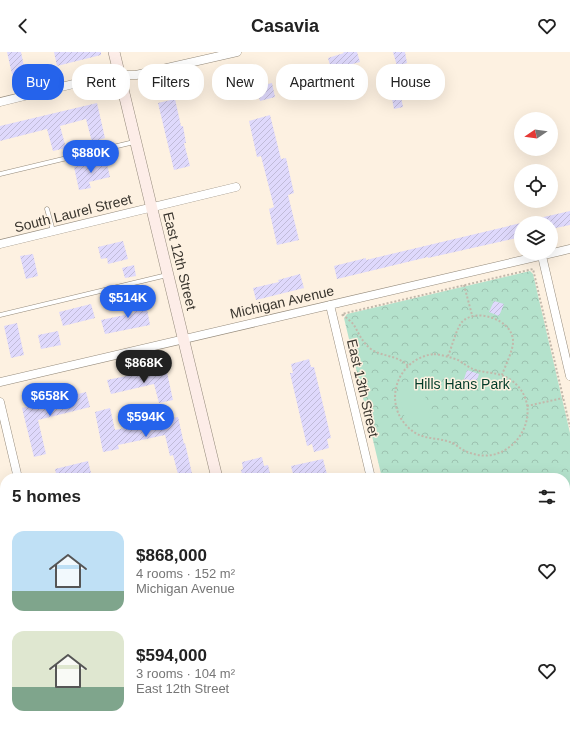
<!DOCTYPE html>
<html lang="en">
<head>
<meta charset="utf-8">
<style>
	:root { --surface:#fff; --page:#f2f2f2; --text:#222; --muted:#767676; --accent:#2563eb }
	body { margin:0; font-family:Arial,sans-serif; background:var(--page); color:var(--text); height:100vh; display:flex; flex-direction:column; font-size:15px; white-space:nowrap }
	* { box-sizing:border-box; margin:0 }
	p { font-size:13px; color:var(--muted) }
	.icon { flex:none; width:22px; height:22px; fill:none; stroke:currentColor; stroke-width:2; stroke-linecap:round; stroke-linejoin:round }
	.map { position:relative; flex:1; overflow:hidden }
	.sheet { position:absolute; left:0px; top:421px; width:570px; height:256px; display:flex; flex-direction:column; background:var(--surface); border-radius:16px 16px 0 0; box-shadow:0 4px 16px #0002 }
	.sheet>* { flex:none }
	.top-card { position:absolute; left:12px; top:12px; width:546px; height:36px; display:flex; gap:8px }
	.needle { width:26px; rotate:257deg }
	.buttons { position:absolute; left:514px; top:60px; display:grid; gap:8px }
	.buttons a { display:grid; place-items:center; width:44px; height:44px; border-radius:50%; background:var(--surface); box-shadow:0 4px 16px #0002; font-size:20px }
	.price { position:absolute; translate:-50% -34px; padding:0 9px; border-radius:14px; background:var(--accent); color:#fff; font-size:13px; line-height:26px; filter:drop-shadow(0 1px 2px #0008) }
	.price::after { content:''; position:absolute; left:50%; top:24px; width:12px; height:9px; margin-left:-6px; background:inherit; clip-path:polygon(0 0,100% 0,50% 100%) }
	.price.selected { background:#222; color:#fff }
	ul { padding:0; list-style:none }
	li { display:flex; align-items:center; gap:12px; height:100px; padding:0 12px }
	li span { display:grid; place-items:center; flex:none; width:112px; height:80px; border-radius:12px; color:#555 }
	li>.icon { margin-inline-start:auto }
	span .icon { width:48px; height:48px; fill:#fffc; stroke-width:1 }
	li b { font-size:17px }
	h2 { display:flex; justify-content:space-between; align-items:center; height:48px; padding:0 12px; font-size:17px }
	.tag { padding:0 14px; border-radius:16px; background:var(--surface); box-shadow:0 4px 16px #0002; font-size:14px; line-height:36px }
	.tag.selected { background:var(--accent); color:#fff }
	header { display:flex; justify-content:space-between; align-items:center; height:52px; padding:0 12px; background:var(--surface); font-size:18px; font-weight:700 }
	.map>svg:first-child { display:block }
	.built { fill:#f4e4ce }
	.park { fill:url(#park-crowns) }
	.pitch { fill:#b4e2cc }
	.building { fill:url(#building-hatch) }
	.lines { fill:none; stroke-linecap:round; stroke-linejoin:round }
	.lane-casing { stroke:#958b7c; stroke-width:5 }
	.street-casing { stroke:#958b7c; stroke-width:9 }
	.secondary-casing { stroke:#958b7c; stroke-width:12 }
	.path { stroke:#c2b8ab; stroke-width:2; stroke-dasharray:2 2; stroke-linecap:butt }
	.lane { stroke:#fff; stroke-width:4 }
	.street { stroke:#fff; stroke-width:8 }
	.secondary { stroke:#fdede8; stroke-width:11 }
	.labels { text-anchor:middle; stroke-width:3; stroke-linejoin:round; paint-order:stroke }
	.street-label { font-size:14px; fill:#3a362f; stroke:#fdf1e1 }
	.park-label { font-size:14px; fill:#023b28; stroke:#fdf1e1 }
</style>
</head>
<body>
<header><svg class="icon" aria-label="back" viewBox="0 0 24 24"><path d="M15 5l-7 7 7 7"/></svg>Casavia<svg class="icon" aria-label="heart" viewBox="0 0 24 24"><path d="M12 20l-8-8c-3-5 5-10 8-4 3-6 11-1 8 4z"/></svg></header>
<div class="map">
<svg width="570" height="677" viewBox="0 0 570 677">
	<defs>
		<pattern id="park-crowns" width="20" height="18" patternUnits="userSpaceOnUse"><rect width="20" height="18" fill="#b4e2cc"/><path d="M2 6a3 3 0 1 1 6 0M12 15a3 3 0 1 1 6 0" fill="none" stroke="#9cc2b0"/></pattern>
		<pattern id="building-hatch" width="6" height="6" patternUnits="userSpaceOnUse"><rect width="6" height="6" fill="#dfd9fc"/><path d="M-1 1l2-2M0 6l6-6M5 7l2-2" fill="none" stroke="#c0bbd8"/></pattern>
	</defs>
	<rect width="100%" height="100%" fill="#fdf1e1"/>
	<path class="built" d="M124,672H256L235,677H125Z"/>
	<path class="park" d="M530,219L533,222L570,381V447L565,453V426H382L344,266L347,262Z"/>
	<path class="pitch" d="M422,329L430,366L406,372L398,335Z"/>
	<path class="building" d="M7,0H21L25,19L12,22Z
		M54,0H101V3L57,14Z
		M343,0H357L360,10L333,17V16L331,17L328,6L344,1Z
		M393,0H405L407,11L397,14Z
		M397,16L399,26L390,28L387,18Z
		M272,31L275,45L260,49L256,35Z
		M400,40L403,55L394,57L391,42Z
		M175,47L181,74H183L186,91H184L190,114L174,118L158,51Z
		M97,51L105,86L92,90L86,67L60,74L66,96L53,99L47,77L0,89V74Z
		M270,63L281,107L286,106L294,141L288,143L299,188L277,193L269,157L274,155L261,104L257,105L249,69Z
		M106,108L110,125L89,130L91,136L79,138L74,115Z
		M570,159V173L551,177V171H536L535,167Z
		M521,171V185L428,206V205L337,227L334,214L366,206V208Z
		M123,189L128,207L108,212L107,206L101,207L98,195Z
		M33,202L38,224L26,227L20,204Z
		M134,213L136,224L125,226L122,216Z
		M300,222L304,236L256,248L253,236L279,230L278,228Z
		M142,245L145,257H147L150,273L105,282L101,268L134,261L132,247Z
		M494,249L504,252L499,264L489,260Z
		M91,252L95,266L63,274L59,260Z
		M17,271L24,303L11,306L4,274Z
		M58,279L61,293L41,297L38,283Z
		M309,307L311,315H314L331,386L327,387L329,396L314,400L312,392L307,394L290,321H293L291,312Z
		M166,316L173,348L159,351L154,332L111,342L107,328Z
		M467,318L479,322L475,334L463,330Z
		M86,340L90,355L38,368L46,402L34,405L22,356Z
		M110,356L115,378L178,365L184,392L185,391L193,426H179L173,403L170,404L165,383L118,393L119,397L103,400L95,360Z
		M262,405L264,414L268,413L271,426H243L241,418L243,417L242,410Z
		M323,407L328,426H294L291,414Z
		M88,409L91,421L69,426H57L55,417Z"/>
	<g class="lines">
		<g class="lane-casing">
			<path id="lane" d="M0,122L134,90
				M47,157L53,179
				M0,263L167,223
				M0,675L11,672"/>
		</g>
		<g class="street-casing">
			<path id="street" d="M0,50L110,23H136L237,0
				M0,192L236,135
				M542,204L570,324
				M330,253L371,426
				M0,330L570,197
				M0,350L18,426
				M0,468L5,467
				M565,468L570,465
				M0,605L5,604
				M565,610L570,609
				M76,672L77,677
				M428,672L429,677
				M279,677L299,672"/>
		</g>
		<g class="secondary-casing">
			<path id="secondary" d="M114,0L217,426
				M278,672L281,677"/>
		</g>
		<path class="path" d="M464,233L472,263
			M343,262C346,266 351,269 354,273C359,282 362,290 371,297C382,305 398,303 408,314
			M343,264L342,262L533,217L570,375
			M434,302C442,303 450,305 458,308C463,311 468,315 473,317C486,322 498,319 511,328C542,350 526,396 492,403C482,405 469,402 460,396C457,394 454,391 450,390C436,385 422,388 410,377C381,352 397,306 434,302Z
			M448,304C452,295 456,277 462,270C476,255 512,268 513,288C514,297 505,314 502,323
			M527,354L563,346
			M565,455L570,450"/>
		<use href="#lane" class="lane"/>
		<use href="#street" class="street"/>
		<use href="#secondary" class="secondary"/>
	</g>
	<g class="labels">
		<g class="street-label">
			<text transform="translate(73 161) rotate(-14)" y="5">South Laurel Street</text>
			<text transform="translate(180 209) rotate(76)" y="5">East 12th Street</text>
			<text transform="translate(282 250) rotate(-13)" y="5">Michigan Avenue</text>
			<text transform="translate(363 336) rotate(77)" y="5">East 13th Street</text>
		</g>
		<g class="park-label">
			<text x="462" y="337">Hills Hans Park</text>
		</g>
	</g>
</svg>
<div class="buttons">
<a><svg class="needle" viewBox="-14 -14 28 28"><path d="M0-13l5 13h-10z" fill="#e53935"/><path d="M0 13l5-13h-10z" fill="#767676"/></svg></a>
<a><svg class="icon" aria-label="locate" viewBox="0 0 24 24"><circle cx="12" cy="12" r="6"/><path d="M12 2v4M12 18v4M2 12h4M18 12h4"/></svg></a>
<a><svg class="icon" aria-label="layers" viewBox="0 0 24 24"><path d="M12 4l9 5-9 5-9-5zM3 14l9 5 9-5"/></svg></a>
</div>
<b class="price" style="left:91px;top:122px">$880K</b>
<b class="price" style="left:128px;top:267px">$514K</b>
<b class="price selected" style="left:144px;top:332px">$868K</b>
<b class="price" style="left:50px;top:365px">$658K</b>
<b class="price" style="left:146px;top:386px">$594K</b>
<div class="top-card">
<a class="tag selected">Buy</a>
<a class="tag">Rent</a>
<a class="tag">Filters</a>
<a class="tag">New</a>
<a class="tag">Apartment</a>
<a class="tag">House</a>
</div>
<section class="sheet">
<h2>5 homes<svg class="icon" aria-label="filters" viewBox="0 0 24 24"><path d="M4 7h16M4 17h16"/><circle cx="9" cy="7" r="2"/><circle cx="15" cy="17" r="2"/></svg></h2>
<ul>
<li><span style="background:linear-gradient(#bfe0f5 75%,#7fa58c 0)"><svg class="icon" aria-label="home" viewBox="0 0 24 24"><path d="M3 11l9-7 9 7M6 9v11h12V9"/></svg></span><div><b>$868,000</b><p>4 rooms · 152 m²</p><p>Michigan Avenue</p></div><svg class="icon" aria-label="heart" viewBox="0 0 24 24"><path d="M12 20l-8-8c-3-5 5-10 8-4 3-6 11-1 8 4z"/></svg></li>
<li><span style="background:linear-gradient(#dfe7d0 70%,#7fa58c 0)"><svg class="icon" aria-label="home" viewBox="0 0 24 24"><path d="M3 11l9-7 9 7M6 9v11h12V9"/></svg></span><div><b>$594,000</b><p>3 rooms · 104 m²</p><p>East 12th Street</p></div><svg class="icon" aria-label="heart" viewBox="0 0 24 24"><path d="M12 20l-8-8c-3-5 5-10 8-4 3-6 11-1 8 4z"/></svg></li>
</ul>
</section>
</div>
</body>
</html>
